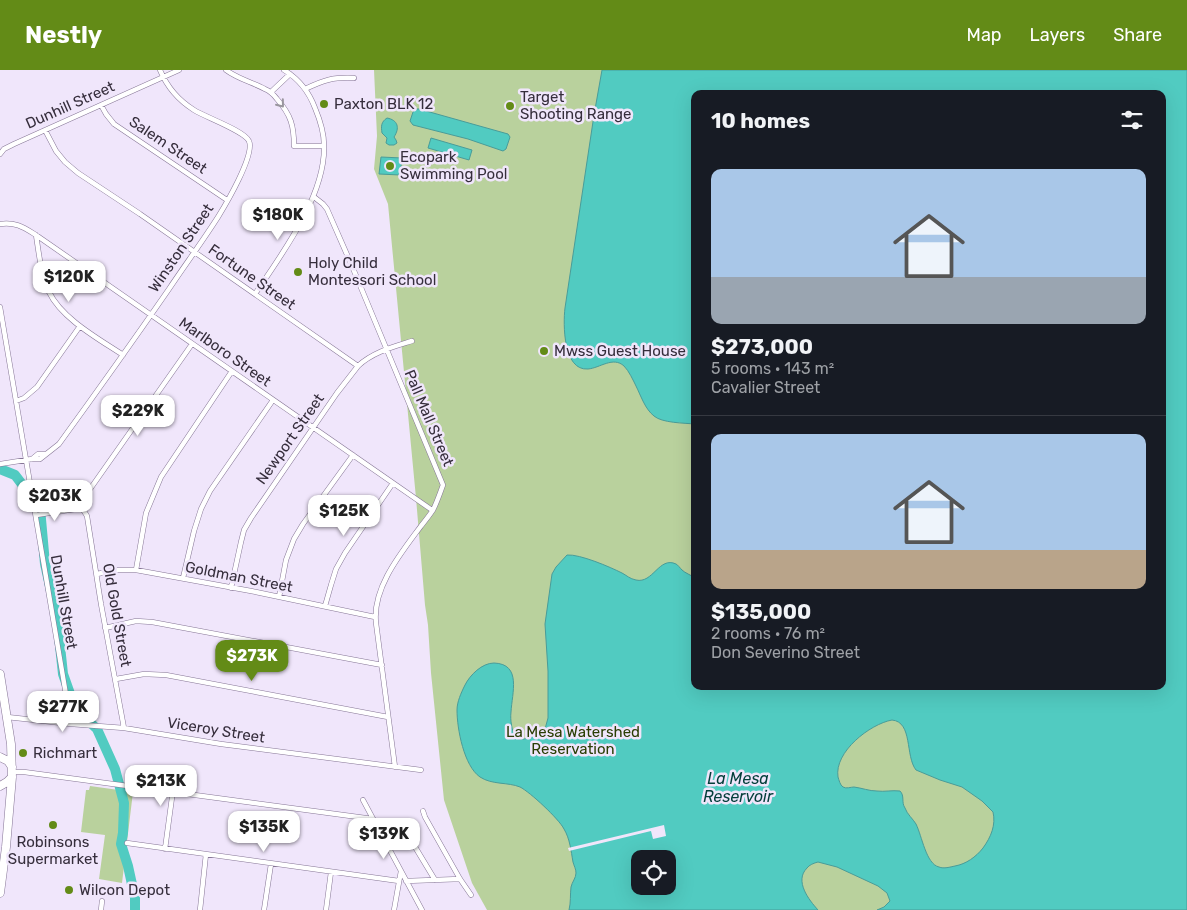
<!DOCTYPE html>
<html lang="en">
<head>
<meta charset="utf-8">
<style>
	:root { --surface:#171b24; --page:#20242c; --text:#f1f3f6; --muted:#9ea1a6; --line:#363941; --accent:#638b17 }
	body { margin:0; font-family:Rubik,sans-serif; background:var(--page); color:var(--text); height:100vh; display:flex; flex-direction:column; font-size:19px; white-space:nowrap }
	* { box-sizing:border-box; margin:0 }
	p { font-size:16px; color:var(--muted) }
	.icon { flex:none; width:28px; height:28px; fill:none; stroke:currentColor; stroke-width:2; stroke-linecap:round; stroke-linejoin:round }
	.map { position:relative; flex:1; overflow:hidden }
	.sheet { position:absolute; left:691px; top:20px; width:475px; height:600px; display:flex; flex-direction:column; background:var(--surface); border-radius:10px; box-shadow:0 5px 20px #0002 }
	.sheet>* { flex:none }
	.tools { position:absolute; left:631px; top:780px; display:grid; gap:10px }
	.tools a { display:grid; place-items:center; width:45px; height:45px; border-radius:10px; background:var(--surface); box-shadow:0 5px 20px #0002; font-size:25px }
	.price { position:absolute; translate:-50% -42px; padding:0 11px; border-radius:10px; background:#fff; color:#222; font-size:16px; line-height:32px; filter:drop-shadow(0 1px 2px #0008) }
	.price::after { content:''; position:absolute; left:50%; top:30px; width:15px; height:11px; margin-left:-8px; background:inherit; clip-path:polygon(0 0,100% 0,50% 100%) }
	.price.selected { background:var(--accent); color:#fff }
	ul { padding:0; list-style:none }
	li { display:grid; align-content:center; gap:10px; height:265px; padding:0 20px }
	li+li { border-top:1px solid var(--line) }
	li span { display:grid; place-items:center; height:155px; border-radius:10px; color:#555 }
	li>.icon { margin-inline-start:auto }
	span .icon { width:90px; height:90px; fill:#fffc; stroke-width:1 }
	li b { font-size:21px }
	h2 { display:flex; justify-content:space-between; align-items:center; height:60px; padding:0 20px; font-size:21px }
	header { display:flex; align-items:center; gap:30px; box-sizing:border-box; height:70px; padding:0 25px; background:var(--accent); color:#fff }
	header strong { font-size:24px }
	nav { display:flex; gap:28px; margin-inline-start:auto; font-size:18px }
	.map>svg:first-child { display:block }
	.green { fill:#b9d19d; fill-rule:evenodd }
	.water { fill:#51cbc1; stroke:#499c99; fill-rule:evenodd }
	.pier { fill:#f0e6fb }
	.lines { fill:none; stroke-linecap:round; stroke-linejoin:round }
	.river { stroke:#51cbc1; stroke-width:10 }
	.minor-casing { stroke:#867696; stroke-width:5.5 }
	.primary-casing { stroke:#867696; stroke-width:9 }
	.minor { stroke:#fff; stroke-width:4.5 }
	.primary { stroke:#fff; stroke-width:8 }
	.oneway { stroke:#9a969e }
	.poi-dot { fill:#638b17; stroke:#f0e6fb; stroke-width:2 }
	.labels { text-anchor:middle; stroke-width:5; stroke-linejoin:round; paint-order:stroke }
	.poi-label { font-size:15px; fill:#362e3c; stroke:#f0e6fb; text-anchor:start }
	.street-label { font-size:15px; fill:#362e3c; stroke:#f0e6fb }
	.park-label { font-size:15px; fill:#2a3e04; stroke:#f0e6fb }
	.water-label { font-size:16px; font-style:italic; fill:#033e3a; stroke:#f0e6fb }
</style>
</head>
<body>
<header>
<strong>Nestly</strong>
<nav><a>Map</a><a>Layers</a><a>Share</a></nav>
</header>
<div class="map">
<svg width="1187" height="840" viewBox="0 0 1187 840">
	<rect width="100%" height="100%" fill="#f0e6fb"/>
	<path class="green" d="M374,0H1187V840H487L472,813L444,730L431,603L428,555L425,535L416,428L388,134L374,99L377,66ZM695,24H1162V616H695ZM640,789H668V816H640Z
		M90,716L133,722L122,813L99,809L105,765L81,762L86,720H89Z"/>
	<path class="water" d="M602,0H1187V840H877L884,837L890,831L887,823L878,816L837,797L818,792C814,793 809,795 807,798C794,811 809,830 818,840H569C571,832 570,825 571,817C572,812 576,808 576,803C576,799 574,796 573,792C571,781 570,769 564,759C559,749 530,722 520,717C508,712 492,715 480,707C464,696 457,659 457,640C457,632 461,623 465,615C470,605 482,593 494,593C522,594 512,623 511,642C510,651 512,659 515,668C526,672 536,665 545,659L548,648V601L545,554L552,504L556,497L567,485C580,484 610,497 622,503C626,505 630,509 636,510C653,514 659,486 676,494C678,495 680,498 682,500C685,503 691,505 695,508V616H1162V24H695V354C684,353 662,353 654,346C645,339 641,326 636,316C633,310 629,301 624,296C613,286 600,298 588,299C563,301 563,254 565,238L594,45ZM892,650C913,652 905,686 916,700L940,710L962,717L982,731L993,742C996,755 991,767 983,778C976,787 966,794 955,796C950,797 944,799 939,797C926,794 922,766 916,754C913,749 907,744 905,738C901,732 905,726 900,721C892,720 884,722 877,721C869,721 862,718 854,717C851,717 846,719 843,717C840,715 839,710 838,707C834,682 870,654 892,650ZM640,789H668V816H640Z
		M416,39H419L508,64L510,67L506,79L503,81L468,69L413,55L410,51L413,42Z
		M387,48C398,50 400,58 394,67L396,70L397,73L394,75H389L386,73L387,68L382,63C381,56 381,52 387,48Z
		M431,68L472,80L469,90L428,78Z
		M381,87L402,88L400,105L379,104Z"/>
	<path class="pier" d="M664,755L666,766L653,769L651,761L569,781L568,778Z"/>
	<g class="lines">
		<path class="river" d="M0,399L15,405L40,438L45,494L57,548L63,604L75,638L97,659L115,699L124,733L123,763L121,774L128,796L135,828V840"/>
		<g class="minor-casing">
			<path id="minor" d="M226,0C238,9 252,12 265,19C270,21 274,25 277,29C291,45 294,56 294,76H324
				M305,19C324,10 333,7 354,8
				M271,22L290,4
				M101,35L106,44L114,54L227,130
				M45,60L56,81L65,92L78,103L140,144L358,296
				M0,84L4,79L14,74L179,0
				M314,127L323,134L327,139L352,196L443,415C440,423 437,432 433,440C429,446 425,451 421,456C401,483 372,518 376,553L395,697
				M0,154C16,152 23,157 36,165L432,440
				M36,165C39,184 41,205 49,222C62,249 99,269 123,285
				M255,224C282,184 326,125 324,75C324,63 320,50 315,38C309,22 299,9 284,0
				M0,237L71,654
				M16,331L24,328L37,317L80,256
				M32,389L38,384H46
				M0,394L32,389H40L59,374C96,323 133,271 169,219C185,195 202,172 218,147C226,134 255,85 249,71C245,61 205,47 194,40C178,30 167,17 160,0
				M82,438L87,446L101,534L124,658
				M36,445L82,438L88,422L192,274
				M136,500L146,443L161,407L232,301
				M97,504L116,500H136L251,521L375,547
				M183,508L194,461L201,439L210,421L273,330
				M231,518L241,472L244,460L251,448L337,323L358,296C373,282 393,277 412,271
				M279,527L286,490L294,469L303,454L353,385
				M325,536L331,515L336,499L345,483L393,413
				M105,558L136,551L152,552L382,595
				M116,609L144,604L166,605L388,647
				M7,647L71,654L124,658L221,674L421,700
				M12,702H24L373,749
				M363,730L422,840
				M423,741L425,747L460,809L471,825
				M403,757L435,810
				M127,773L399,811
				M165,779L176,698
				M406,811L460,809
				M101,840L102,831
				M200,840L206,784
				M264,840L271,794
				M326,840L331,802
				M394,840L401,801"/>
		</g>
		<g class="primary-casing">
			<path id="primary" d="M0,604L11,674L12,707L6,777L0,823
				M0,687L8,691L12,697
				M0,716L7,712L12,707"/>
		</g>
		<use href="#minor" class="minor"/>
		<use href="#primary" class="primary"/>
	</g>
	<defs><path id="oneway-chevron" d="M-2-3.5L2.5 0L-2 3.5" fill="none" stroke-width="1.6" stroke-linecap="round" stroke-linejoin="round" transform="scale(1.25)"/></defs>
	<use class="oneway" href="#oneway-chevron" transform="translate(281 34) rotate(51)"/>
	<g class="poi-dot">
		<circle cx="324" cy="34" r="5"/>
		<circle cx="510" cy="36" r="5"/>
		<circle cx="390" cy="96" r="5"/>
		<circle cx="298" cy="202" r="5"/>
		<circle cx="544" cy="281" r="5"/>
		<circle cx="23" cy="683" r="5"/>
		<circle cx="53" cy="755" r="5"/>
		<circle cx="69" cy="820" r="5"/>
	</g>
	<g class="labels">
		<g class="poi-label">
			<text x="520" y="32">Target<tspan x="520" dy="17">Shooting Range</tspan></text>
			<text x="334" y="39">Paxton BLK 12</text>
			<text x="400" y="92">Ecopark<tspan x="400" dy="17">Swimming Pool</tspan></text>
			<text x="308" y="198">Holy Child<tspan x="308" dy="17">Montessori School</tspan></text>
			<text x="554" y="286">Mwss Guest House</text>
			<text x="33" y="688">Richmart</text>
			<text x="53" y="777" text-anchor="middle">Robinsons<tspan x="53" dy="17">Supermarket</tspan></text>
			<text x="79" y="825">Wilcon Depot</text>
		</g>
		<g class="street-label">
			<text transform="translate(70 35) rotate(-24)" y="5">Dunhill Street</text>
			<text transform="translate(168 75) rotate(34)" y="5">Salem Street</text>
			<text transform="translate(181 178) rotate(-56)" y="5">Winston Street</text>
			<text transform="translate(252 207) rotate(35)" y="5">Fortune Street</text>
			<text transform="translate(225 282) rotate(35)" y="5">Marlboro Street</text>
			<text transform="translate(429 348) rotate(67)" y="5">Pall Mall Street</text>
			<text transform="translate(290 369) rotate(-55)" y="5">Newport Street</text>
			<text transform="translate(239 507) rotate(11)" y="5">Goldman Street</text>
			<text transform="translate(64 532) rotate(80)" y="5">Dunhill Street</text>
			<text transform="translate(117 545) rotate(80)" y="5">Old Gold Street</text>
			<text transform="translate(216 660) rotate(9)" y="5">Viceroy Street</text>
		</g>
		<g class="park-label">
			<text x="573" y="667">La Mesa Watershed<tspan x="573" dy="17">Reservation</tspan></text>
		</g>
		<g class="water-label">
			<text x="738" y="714">La Mesa<tspan x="738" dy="18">Reservoir</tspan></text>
		</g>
	</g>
</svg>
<div class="tools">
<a><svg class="icon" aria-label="locate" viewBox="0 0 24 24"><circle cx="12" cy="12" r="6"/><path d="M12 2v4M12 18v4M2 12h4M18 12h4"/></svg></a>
</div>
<b class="price" style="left:278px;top:171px">$180K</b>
<b class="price" style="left:69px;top:233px">$120K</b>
<b class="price" style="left:138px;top:367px">$229K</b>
<b class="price" style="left:55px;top:452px">$203K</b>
<b class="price" style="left:344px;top:467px">$125K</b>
<b class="price selected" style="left:252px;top:612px">$273K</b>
<b class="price" style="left:63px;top:663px">$277K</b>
<b class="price" style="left:161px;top:737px">$213K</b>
<b class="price" style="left:264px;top:783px">$135K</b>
<b class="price" style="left:384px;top:790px">$139K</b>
<section class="sheet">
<h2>10 homes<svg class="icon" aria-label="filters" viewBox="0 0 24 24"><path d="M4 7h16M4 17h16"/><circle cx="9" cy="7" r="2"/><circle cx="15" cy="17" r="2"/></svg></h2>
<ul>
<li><span style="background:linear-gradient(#a9c7e8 70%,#9aa5b1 0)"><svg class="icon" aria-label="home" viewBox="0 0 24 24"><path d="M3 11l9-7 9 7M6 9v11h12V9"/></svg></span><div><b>$273,000</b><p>5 rooms · 143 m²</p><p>Cavalier Street</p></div></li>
<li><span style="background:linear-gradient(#a9c7e8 75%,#b9a48a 0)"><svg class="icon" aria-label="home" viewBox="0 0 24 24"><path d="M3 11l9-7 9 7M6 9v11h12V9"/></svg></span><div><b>$135,000</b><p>2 rooms · 76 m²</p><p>Don Severino Street</p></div></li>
</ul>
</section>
</div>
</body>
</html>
